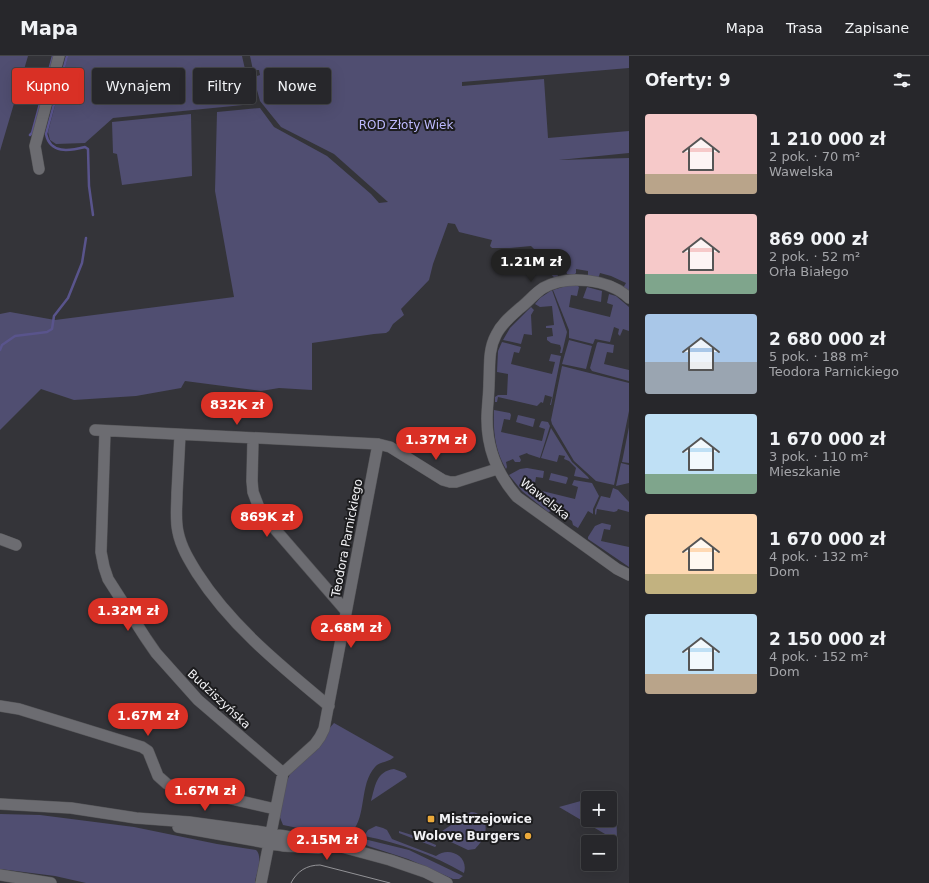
<!DOCTYPE html>
<html lang="pl">
<head>
<meta charset="utf-8">
<style>
	:root { --surface:#27272b; --page:#333337; --text:#f1f3f6; --muted:#a4a5a9; --line:#434447; --accent:#d93025 }
	body { margin:0; font-family:"DejaVu Sans",sans-serif; background:var(--page); color:var(--text); height:100vh; display:flex; flex-direction:column; font-size:15px; white-space:nowrap }
	* { box-sizing:border-box; margin:0 }
	p { font-size:13px; color:var(--muted) }
	.icon { flex:none; width:22px; height:22px; fill:none; stroke:currentColor; stroke-width:2; stroke-linecap:round; stroke-linejoin:round }
	.map { position:relative; flex:1; overflow:hidden }
	.side { display:flex; flex-direction:column; background:var(--surface); width:300px }
	.side>* { flex:none }
	.banner { position:absolute; left:12px; top:12px; width:380px; height:36px; display:flex; gap:8px }
	.fabs { position:absolute; left:581px; top:735px; display:grid; gap:8px }
	.fabs a { display:grid; place-items:center; width:36px; height:36px; border-radius:4px; background:var(--surface); box-shadow:0 4px 16px #0002,0 0 0 1px var(--line); font-size:20px }
	.price { position:absolute; translate:-50% -34px; padding:0 9px; border-radius:14px; background:var(--accent); color:#fff; font-size:13px; line-height:26px; filter:drop-shadow(0 1px 2px #0008) }
	.price::after { content:''; position:absolute; left:50%; top:24px; width:12px; height:9px; margin-left:-6px; background:inherit; clip-path:polygon(0 0,100% 0,50% 100%) }
	.price.active { background:#222; color:#fff }
	ul { padding:0; list-style:none }
	li { display:flex; align-items:center; gap:12px; height:100px; padding:0 16px }
	li span { display:grid; place-items:center; flex:none; width:112px; height:80px; border-radius:4px; color:#555 }
	li>.icon { margin-inline-start:auto }
	span .icon { width:48px; height:48px; fill:#fffc; stroke-width:1 }
	li b { font-size:17px }
	h2 { display:flex; justify-content:space-between; align-items:center; height:48px; padding:0 16px; font-size:17px }
	.chip { padding:0 14px; border-radius:4px; background:var(--surface); box-shadow:0 4px 16px #0002,0 0 0 1px var(--line); font-size:14px; line-height:36px }
	.chip.active { background:var(--accent); color:#fff }
	header { display:flex; align-items:center; gap:24px; box-sizing:border-box; height:56px; padding:0 20px; background:var(--surface); border-bottom:1px solid var(--line) }
	header strong { font-size:19px }
	nav { display:flex; gap:22px; margin-inline-start:auto; font-size:14px }
	main { display:flex; flex:1; min-height:0 }
	.map>svg:first-child { display:block }
	.green { fill:#504e71 }
	.lines { fill:none; stroke-linecap:round; stroke-linejoin:round }
	.stream { stroke:#59548c; stroke-width:2.5 }
	.minor-casing { stroke:#545457; stroke-width:12 }
	.minor { stroke:#6c6c71; stroke-width:11 }
	.tram { stroke:#939397; stroke-width:1 }
	.poi-dot { fill:#eba93a; stroke:#1c1c1e; stroke-width:1.5 }
	.labels { text-anchor:middle; stroke-width:4; stroke-linejoin:round; paint-order:stroke }
	.park-label { font-size:12px; fill:#bdb9fd; stroke:#1c1c1e }
	.street-label { font-size:12px; fill:#f2f2f5; stroke:#1c1c1e }
	.poi-label { font-size:12px; font-weight:bold; fill:#f2f2f5; stroke:#1c1c1e; text-anchor:start }
</style>
</head>
<body>
<header>
<strong>Mapa</strong>
<nav><a>Mapa</a><a>Trasa</a><a>Zapisane</a></nav>
</header>
<main>
<div class="map">
<svg width="629" height="827" viewBox="0 0 629 827">
	<rect width="100%" height="100%" fill="#343439"/>
	<path class="green" d="M0,0H28L0,95Z
		M68,0H242L253,48L113,62L85,87L56,88L50,84L48,76Z
		M250,0H629V12L462,26V30L544,23L548,82L629,75V97L559,104L629,102V236L623,232L626,227L611,220L600,217L598,223L589,221L588,219V215L576,213V217L574,219L567,218L566,214L557,215L558,221L555,222L544,212L539,198L531,190L510,192H492L490,190L492,184L459,176L455,168L448,167L433,208L429,224L401,253L404,259L393,268L389,275L386,277L374,278L312,287V334L279,332L261,335L185,325L181,332L136,340L74,344L41,333L0,374V258L10,256L55,264L234,241L215,135L217,56L260,52L274,71L327,100L371,138L379,147L388,146L334,98L281,71L260,45L254,23L257,20L260,19L259,14H253Z
		M191,58L192,120L122,129L117,98L113,97L112,66Z
		M566,230H578L579,231L577,240L571,239L569,251L610,261L613,249L607,247L609,238L616,240L629,251V275L623,273L620,280L618,278L619,273L614,271L610,286L595,283L593,288L569,282V274L553,234Z
		M587,231L602,235L601,246L583,242Z
		M552,234L567,276L562,297H560L561,292L560,289L551,287L547,284V281L553,280L552,272H546V270L554,269L552,250L540,251L535,248L540,242Z
		M531,251L534,254L531,259L532,279L524,278L521,288L503,284L510,272Z
		M569,284L592,290L586,313L562,308Z
		M502,286L521,291L519,297L514,296L511,308L552,318L555,306L549,305L551,298L561,300L551,349H550L552,341L545,339L543,347L541,346L537,350L498,341L497,346H495V341L498,339H507L508,318L497,316L498,295Z
		M598,286L614,289L613,297L607,296L604,308L629,314V325L592,315L590,312L597,287Z
		M562,310L629,327V355L614,429L596,425L574,405L552,368L551,364Z
		M494,354L510,357L511,359L510,364L504,363L501,376L542,385L545,373L539,371L541,366L542,365L548,366L550,370L540,402L528,398L527,397L519,400L521,404L520,406H515L513,403L506,406L507,411L506,413C495,395 493,375 494,354Z
		M518,359L535,363L533,371L516,366Z
		M629,371V407L622,406Z
		M551,372L572,406L588,421L589,423L574,420L576,412L569,405L564,403L565,400L559,399L557,406L541,402Z
		M621,407L629,409V427L616,430Z
		M527,412L544,415L543,422L536,421L534,433L575,443L578,431L572,429L574,424L592,427L599,440L593,453V458L588,455L578,472L573,469L572,465L556,454L548,456L522,435L509,419L520,413Z
		M551,417L567,421L568,422L566,428L549,424Z
		M613,432L618,434L629,446V456L618,453L617,455L614,456L597,453L596,459L595,458V454L601,440L610,442Z
		M602,467L611,469L610,474L604,473L601,485L629,491V511L588,483V481L595,470Z
		M334,667L394,701C388,707 380,705 375,711C359,729 367,759 352,776L344,778H328L283,769L279,759L286,727L291,716Z
		M394,713L405,717L407,721L371,745C375,731 376,715 394,713Z
		M616,736L617,785L559,751L588,743V764H610V742H593Z
		M471,756C481,756 488,767 485,777C484,782 479,789 475,793L468,794L436,779Z
		M0,758L40,759L134,771L217,788L256,794C263,800 257,817 255,825V827H86L55,820L0,813Z
		M376,770L383,772L387,774L392,783L436,800C449,790 469,800 464,817C433,799 400,787 364,780L368,774Z
		M399,775L415,780L436,789V790L435,791L399,777Z
		M364,783L409,794L463,820L459,823H453L408,803L368,790L365,788Z"/>
	<g class="lines">
		<path class="stream" d="M67,0L46,78C50,98 69,95 85,91L88,93L89,130L93,159
			M30,79L32,77L53,0
			M0,294L2,289L15,280L47,276L52,273L54,260L68,242L82,207L86,182"/>
		<g class="minor-casing">
			<path id="minor" d="M39,113L35,90L59,0
				M629,242C609,223 567,218 543,232C535,237 528,246 520,252C511,260 501,268 496,279C488,294 490,310 489,327C489,339 487,351 487,363C487,393 497,418 517,441L617,513L629,519
				M95,374L378,388L390,391L443,424L450,426H456L497,413
				M105,375L101,496L104,511L108,523L145,581L156,597L198,644L283,717
				M180,379C179,398 178,417 177,437C177,450 175,463 178,476C181,491 189,504 197,517C231,570 281,610 329,650
				M253,383L252,425L253,436L261,457L346,555
				M0,483L16,489
				M0,650L19,653L142,691L148,695L158,720L167,728L275,753
				M0,748L71,752L136,762L189,766L256,775L331,788L390,804L425,816L447,827
				M178,771L284,790L319,792
				M0,819L51,827
				M261,827L283,717L315,688L320,681L324,673L378,388"/>
		</g>
		<use href="#minor" class="minor"/>
		<path class="tram" d="M291,827C297,815 307,809 320,809L390,827"/>
	</g>
	<g class="poi-dot">
		<rect x="427" y="759" width="8" height="8" rx="2"/>
		<circle cx="528" cy="780" r="4"/>
	</g>
	<g class="labels">
		<g class="park-label">
			<text x="406" y="73">ROD Złoty Wiek</text>
		</g>
		<g class="street-label">
			<text transform="translate(545 443) rotate(38)" y="4">Wawelska</text>
			<text transform="translate(347 482) rotate(-79)" y="4">Teodora Parnickiego</text>
			<text transform="translate(219 643) rotate(43)" y="4">Budziszyńska</text>
		</g>
		<g class="poi-label">
			<text x="439" y="767">Mistrzejowice</text>
			<text x="520" y="784" text-anchor="end">Wolove Burgers</text>
		</g>
	</g>
</svg>
<div class="fabs">
<a>+</a>
<a>−</a>
</div>
<b class="price active" style="left:531px;top:227px">1.21M zł</b>
<b class="price" style="left:237px;top:370px">832K zł</b>
<b class="price" style="left:436px;top:405px">1.37M zł</b>
<b class="price" style="left:267px;top:482px">869K zł</b>
<b class="price" style="left:128px;top:576px">1.32M zł</b>
<b class="price" style="left:351px;top:593px">2.68M zł</b>
<b class="price" style="left:148px;top:681px">1.67M zł</b>
<b class="price" style="left:205px;top:756px">1.67M zł</b>
<b class="price" style="left:327px;top:805px">2.15M zł</b>
<div class="banner">
<a class="chip active">Kupno</a>
<a class="chip">Wynajem</a>
<a class="chip">Filtry</a>
<a class="chip">Nowe</a>
</div>
</div>
<section class="side">
<h2>Oferty: 9<svg class="icon" aria-label="filters" viewBox="0 0 24 24"><path d="M4 7h16M4 17h16"/><circle cx="9" cy="7" r="2"/><circle cx="15" cy="17" r="2"/></svg></h2>
<ul>
<li><span style="background:linear-gradient(#f6c9c9 75%,#b9a48a 0)"><svg class="icon" aria-label="home" viewBox="0 0 24 24"><path d="M3 11l9-7 9 7M6 9v11h12V9"/></svg></span><div><b>1 210 000 zł</b><p>2 pok. · 70 m²</p><p>Wawelska</p></div></li>
<li><span style="background:linear-gradient(#f6c9c9 75%,#7fa58c 0)"><svg class="icon" aria-label="home" viewBox="0 0 24 24"><path d="M3 11l9-7 9 7M6 9v11h12V9"/></svg></span><div><b>869 000 zł</b><p>2 pok. · 52 m²</p><p>Orła Białego</p></div></li>
<li><span style="background:linear-gradient(#a9c7e8 60%,#9aa5b1 0)"><svg class="icon" aria-label="home" viewBox="0 0 24 24"><path d="M3 11l9-7 9 7M6 9v11h12V9"/></svg></span><div><b>2 680 000 zł</b><p>5 pok. · 188 m²</p><p>Teodora Parnickiego</p></div></li>
<li><span style="background:linear-gradient(#bfe0f5 75%,#7fa58c 0)"><svg class="icon" aria-label="home" viewBox="0 0 24 24"><path d="M3 11l9-7 9 7M6 9v11h12V9"/></svg></span><div><b>1 670 000 zł</b><p>3 pok. · 110 m²</p><p>Mieszkanie</p></div></li>
<li><span style="background:linear-gradient(#ffd9b3 75%,#c2b280 0)"><svg class="icon" aria-label="home" viewBox="0 0 24 24"><path d="M3 11l9-7 9 7M6 9v11h12V9"/></svg></span><div><b>1 670 000 zł</b><p>4 pok. · 132 m²</p><p>Dom</p></div></li>
<li><span style="background:linear-gradient(#bfe0f5 75%,#b9a48a 0)"><svg class="icon" aria-label="home" viewBox="0 0 24 24"><path d="M3 11l9-7 9 7M6 9v11h12V9"/></svg></span><div><b>2 150 000 zł</b><p>4 pok. · 152 m²</p><p>Dom</p></div></li>
</ul>
</section>
</main>
</body>
</html>
